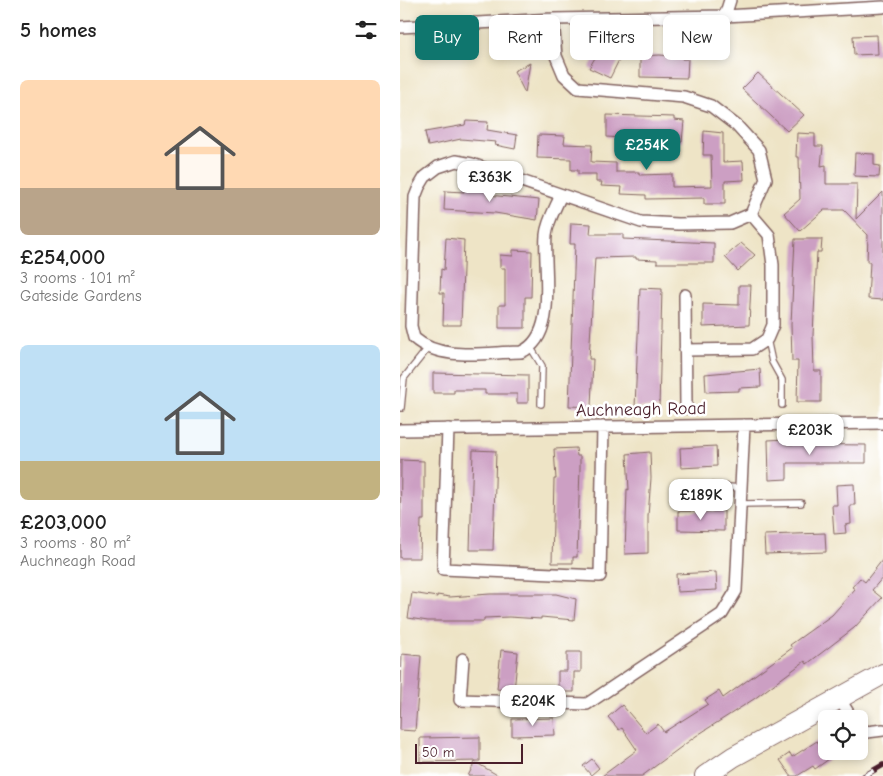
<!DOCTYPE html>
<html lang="en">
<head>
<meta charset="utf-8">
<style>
	:root { --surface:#fff; --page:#f6f6f6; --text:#222; --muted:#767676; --accent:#0f766e }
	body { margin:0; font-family:"Comic Neue",sans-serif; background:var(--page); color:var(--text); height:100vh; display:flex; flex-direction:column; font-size:19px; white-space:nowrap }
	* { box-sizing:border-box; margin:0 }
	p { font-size:16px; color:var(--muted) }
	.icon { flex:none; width:28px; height:28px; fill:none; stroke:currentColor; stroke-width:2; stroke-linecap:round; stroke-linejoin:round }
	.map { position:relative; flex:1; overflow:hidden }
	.details { display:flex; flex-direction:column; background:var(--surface); width:400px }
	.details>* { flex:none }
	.banner { position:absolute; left:15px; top:15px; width:392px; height:45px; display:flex; gap:10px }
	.fabs { position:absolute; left:418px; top:710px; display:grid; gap:10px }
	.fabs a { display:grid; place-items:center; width:50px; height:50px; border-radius:8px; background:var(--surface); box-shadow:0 2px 8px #0003; font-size:25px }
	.scale { position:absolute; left:15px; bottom:12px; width:108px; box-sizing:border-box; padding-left:5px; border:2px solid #4a1f2b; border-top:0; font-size:14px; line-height:18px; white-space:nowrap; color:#4a1f2b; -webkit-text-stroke:4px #fff; paint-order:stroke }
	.price { position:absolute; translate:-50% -42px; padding:0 11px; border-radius:10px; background:#fff; color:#222; font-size:16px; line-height:32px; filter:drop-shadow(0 1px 2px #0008) }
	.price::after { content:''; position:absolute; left:50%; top:30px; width:15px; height:11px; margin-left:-8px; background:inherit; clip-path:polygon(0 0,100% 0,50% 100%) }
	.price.on { background:var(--accent); color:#fff }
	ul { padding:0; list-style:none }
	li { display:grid; align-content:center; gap:10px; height:265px; padding:0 20px }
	li span { display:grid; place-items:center; height:155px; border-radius:8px; color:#555 }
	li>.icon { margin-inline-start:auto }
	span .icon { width:90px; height:90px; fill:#fffc; stroke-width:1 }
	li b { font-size:21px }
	h2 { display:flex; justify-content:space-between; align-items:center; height:60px; padding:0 20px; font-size:21px }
	.tag { padding:0 18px; border-radius:8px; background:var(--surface); box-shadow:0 2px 8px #0003; font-size:18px; line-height:45px }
	.tag.on { background:var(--accent); color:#fff }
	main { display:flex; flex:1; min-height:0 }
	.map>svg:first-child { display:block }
	.building { fill:#cc9fc3 }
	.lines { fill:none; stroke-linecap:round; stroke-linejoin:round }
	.service-casing { stroke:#836461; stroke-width:8 }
	.minor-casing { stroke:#836461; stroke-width:14 }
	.trunk-casing { stroke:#836461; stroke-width:22 }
	.service { stroke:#fff; stroke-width:5.5 }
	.minor { stroke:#fff; stroke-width:11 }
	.trunk { stroke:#fff; stroke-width:20 }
	.rail-casing { stroke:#4a1f2b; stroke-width:5.5 }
	.rail { stroke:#fff; stroke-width:4; stroke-dasharray:11; stroke-linecap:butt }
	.labels { text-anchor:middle; stroke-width:5; stroke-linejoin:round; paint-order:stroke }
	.street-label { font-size:18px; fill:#4a1f2b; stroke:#fff }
</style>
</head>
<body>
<main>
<section class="details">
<h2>5 homes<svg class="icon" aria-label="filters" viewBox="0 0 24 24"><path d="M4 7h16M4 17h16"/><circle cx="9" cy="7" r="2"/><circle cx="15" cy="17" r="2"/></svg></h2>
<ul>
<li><span style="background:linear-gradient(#ffd9b3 70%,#b9a48a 0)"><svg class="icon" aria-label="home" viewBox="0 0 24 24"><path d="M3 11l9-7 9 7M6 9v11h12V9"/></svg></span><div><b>£254,000</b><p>3 rooms · 101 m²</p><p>Gateside Gardens</p></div></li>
<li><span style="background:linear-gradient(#bfe0f5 75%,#c2b280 0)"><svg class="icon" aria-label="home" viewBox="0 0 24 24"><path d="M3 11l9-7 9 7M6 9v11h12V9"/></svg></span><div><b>£203,000</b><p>3 rooms · 80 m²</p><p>Auchneagh Road</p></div></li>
</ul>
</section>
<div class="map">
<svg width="483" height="776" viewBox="0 0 483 776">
	<rect width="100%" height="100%" fill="#fff"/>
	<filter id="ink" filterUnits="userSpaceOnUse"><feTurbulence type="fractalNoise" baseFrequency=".02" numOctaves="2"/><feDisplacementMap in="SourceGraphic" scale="10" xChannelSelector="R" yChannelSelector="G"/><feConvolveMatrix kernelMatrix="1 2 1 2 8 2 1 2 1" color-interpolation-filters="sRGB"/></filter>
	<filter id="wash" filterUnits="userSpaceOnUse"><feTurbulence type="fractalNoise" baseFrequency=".0096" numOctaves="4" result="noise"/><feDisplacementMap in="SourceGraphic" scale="20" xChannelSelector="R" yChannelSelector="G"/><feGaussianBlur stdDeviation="1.12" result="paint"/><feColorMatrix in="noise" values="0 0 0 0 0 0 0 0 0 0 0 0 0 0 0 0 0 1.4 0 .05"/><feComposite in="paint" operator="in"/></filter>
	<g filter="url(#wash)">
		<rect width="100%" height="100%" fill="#eee4c6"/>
		<g id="blocks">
			<path class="building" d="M477,35L478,54L454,55L453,36Z
				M199,51L219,60L210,78L189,68Z
				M260,55L282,57V59H288L287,78L240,77V56Z
				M130,63L125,93L114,71Z
				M358,73L404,115L387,131L342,89Z
				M207,115L274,117V120L284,121L282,142L207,137Z
				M66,121L88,122L87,130L117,135L115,149L95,145L96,142L61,139L28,146L25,132L65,125Z
				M304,131L323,133V162L343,161L344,180L325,181V204H304V198L246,199V195L221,194L222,187L201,186L202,182H196V174H178V170H171V159L137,158L138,135L165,136L164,144L192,145L191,162L216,163V172H239V175L272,174V187L312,186L311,155H303Z
				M397,133L415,134V146H423L421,166L426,165V184H457L456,219L483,192V300L468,299L470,262H467L468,235L444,210H424L400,231L384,213L400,199L399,157H396Z
				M455,153L474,154V165L480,166L479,177L454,176Z
				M65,183L89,186L88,195L139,200L137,220L95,213L44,210L45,191L64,192Z
				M171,223L191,224L190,234H223V239L314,243V263H257V260L236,259V257L195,258L189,359H193L191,407L169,406L175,244H170Z
				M46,238L64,240L61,325H43L44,293H40L41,269L44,270Z
				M395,239H422L421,252H417L413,335L414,371H421V402H397L398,361H392L391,324Z
				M341,243L355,255L338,271L325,257Z
				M113,250L132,251L131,297H125V328H99V305H105V268H100V255L113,256Z
				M339,285H351L349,325L303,327V304L339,305Z
				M240,288L262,289L259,408L235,407Z
				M360,369L361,387L339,388V391L306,392L305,374Z
				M33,373L128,375V403H117V394H85V390H54V393H33Z
				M386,439V444L466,445V463H387V479L369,480L368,440Z
				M316,446L317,466L281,468L280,448Z
				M176,448L177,456H180V468L177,557H173V563H152L154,479H156L154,449Z
				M73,450L96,451L93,550H70Z
				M250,452L251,478L248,516V553L225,554L227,489L229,490L227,454Z
				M1,460L24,461V520H21L20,558H0Z
				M454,484L455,505H450L451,524L445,525L446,533L434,534L432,505H437L436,485Z
				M278,511H324V531L278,530Z
				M425,533L426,552L365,554L364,535Z
				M483,559V577L472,590L482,598L454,628L407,664L405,661L354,699L296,736L242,776H202L237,750L222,728L219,730L208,717L222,705L246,733L258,724L264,732L308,704L305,700L319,691L323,698L392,648L390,645L432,615L455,589L452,587L460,578L465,582Z
				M316,572L317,590L277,592L276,574Z
				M12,593L37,597V595L50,597L90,594H156L176,599L174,620L141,617V619L109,617L84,618V621H28L8,618Z
				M101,650L118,652L114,691L97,689Z
				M167,652H181V672H174V692H158V671H167Z
				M2,654L21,656L15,731L0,730Z
				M154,718L155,735L112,736V719Z
				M80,737V761L20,762V738Z
				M417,741L429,759L415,769L413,766L397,776H391L380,760L390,753L392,757Z
				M192,759L199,768L191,775L183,766Z
				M75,762L99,776H68Z"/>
		</g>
	</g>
	<g filter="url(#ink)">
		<use href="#blocks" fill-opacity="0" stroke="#836461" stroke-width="1"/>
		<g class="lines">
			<g class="service-casing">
				<path id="service" d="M367,339L372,362L382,380V405
					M131,348L142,366L141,404
					M1,408L4,378L28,348
					M291,484L341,488
					M340,504L401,503"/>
			</g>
			<g class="minor-casing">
				<path id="minor" d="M325,16L330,0
					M153,19L156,56L164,75L178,88L284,97L311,106L337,126L359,150L366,179L351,214L330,223L278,224L241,222L72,164L56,161L38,167L25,177L19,187L15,197L11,326L14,338C41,362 87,352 121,352C159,336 143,269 146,235C147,222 156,207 161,195
					M0,27L153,19L325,16L483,7
					M285,295L286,408
					M285,350L352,349L367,339L373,325V265L369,235L351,214
					M48,429L43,569L200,576L203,427
					M0,430L483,423
					M63,659L60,700L187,704L322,614L336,591L344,425
					M439,698L452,719
					M459,727L467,732L483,730"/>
			</g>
			<g class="trunk-casing">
				<path id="trunk" d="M305,776L333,757L483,674"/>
			</g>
			<use href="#service" class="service"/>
			<use href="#minor" class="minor"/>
			<use href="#trunk" class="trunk"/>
			<g class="rail-casing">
				<path id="rail" d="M464,776L483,765"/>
			</g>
			<use href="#rail" class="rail"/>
		</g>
	</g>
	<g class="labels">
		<g class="street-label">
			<text transform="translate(241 409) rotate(-1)" y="6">Auchneagh Road</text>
		</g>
	</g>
</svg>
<div class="fabs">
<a><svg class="icon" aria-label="locate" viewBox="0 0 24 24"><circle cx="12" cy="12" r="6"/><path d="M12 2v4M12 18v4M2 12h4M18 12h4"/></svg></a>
</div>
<div class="scale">50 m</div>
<b class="price on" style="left:247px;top:171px">£254K</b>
<b class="price" style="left:90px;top:203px">£363K</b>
<b class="price" style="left:410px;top:456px">£203K</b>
<b class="price" style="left:301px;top:521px">£189K</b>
<b class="price" style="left:133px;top:727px">£204K</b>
<div class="banner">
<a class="tag on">Buy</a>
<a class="tag">Rent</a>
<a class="tag">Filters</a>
<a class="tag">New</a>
</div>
</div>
</main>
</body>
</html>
